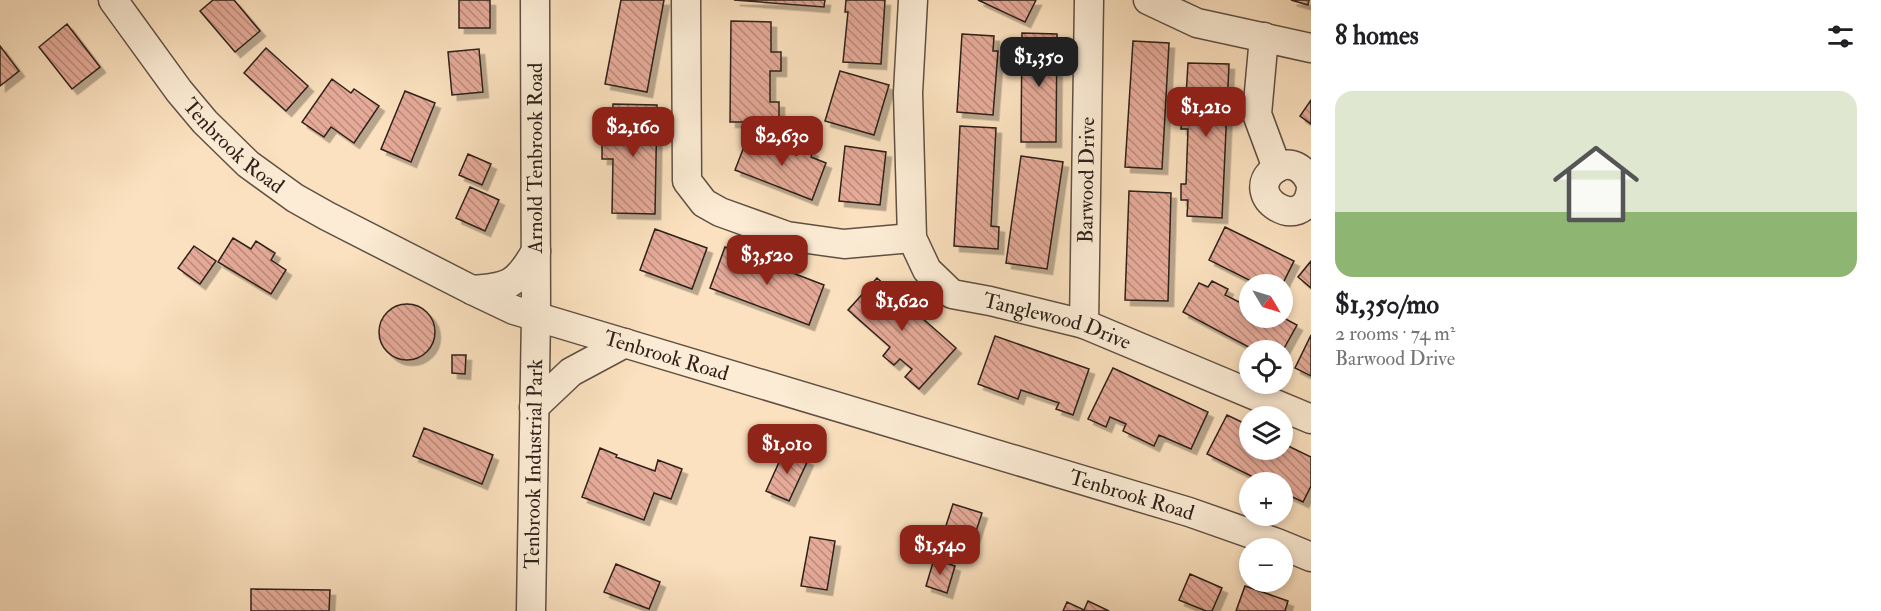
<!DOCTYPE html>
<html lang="en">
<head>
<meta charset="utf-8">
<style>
	:root { --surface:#fff; --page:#f2f2f2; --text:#202124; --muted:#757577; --accent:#8f2418 }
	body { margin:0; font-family:"IM FELL Double Pica",serif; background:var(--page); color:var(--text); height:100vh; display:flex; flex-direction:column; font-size:22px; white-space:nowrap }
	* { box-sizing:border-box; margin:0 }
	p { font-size:20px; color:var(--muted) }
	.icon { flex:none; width:33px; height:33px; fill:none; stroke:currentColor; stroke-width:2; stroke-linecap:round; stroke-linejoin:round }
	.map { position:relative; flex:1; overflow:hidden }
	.drawer { display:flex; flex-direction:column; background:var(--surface); width:570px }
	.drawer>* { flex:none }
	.needle { width:39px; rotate:128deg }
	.fabs { position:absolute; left:1239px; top:274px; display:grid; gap:12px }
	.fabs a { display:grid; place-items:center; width:54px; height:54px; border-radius:50%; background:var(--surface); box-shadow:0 3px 9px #0003; font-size:30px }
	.price { position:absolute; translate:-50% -51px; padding:0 14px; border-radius:12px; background:var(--accent); color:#fff; font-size:20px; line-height:39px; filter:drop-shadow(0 2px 3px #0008) }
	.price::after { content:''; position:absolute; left:50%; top:36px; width:18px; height:14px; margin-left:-9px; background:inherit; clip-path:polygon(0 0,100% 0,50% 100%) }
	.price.active { background:#222; color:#fff }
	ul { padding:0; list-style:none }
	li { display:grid; align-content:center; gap:12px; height:318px; padding:0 24px }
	li span { display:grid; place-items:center; height:186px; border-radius:18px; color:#555 }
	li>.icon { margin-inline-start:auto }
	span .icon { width:108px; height:108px; fill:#fffc; stroke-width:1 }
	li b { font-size:26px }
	h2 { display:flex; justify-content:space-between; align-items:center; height:72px; padding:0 24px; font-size:26px }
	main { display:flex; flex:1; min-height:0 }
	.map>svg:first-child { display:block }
	.building { fill:url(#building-back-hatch); stroke:#2d201a; stroke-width:1.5; filter:url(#shadow) }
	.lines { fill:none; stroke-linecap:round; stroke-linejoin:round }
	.minor-casing { stroke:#605043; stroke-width:31 }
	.minor { stroke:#fcecd5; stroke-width:28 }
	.labels { text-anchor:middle; stroke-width:6; stroke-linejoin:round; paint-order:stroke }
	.street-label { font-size:21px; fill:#2d201a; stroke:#fcecd5 }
</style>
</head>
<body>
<main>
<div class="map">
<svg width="1311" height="611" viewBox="0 0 1311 611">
	<defs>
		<pattern id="building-back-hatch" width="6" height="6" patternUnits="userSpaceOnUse" patternTransform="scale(1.5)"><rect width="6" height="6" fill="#e5aa98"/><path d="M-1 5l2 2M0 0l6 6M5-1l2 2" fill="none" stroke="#ba8a7b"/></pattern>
		<filter id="shadow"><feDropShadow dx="5.5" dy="5.5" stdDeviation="0" flood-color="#0004"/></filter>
	</defs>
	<rect width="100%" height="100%" fill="#fbe1bf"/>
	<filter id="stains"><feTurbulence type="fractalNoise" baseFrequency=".00333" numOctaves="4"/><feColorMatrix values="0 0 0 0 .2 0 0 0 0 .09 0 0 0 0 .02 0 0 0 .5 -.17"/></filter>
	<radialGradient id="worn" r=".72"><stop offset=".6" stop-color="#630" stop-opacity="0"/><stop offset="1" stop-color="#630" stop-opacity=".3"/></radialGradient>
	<path class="building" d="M213,0H234L260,31L235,52L200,11Z
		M459,0H490V28H459Z
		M621,0H664L647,92L605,84Z
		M734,0H825L824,7Z
		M846,0H885L881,64L843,62L848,12H845Z
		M978,0H1036L1025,22Z
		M1291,0H1309L1308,5Z
		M731,21L771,22V52H781V71H770V102H779V122H730Z
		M67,24L100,67L72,89L39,47Z
		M1022,33L1057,34L1056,142H1021Z
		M962,34L994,36L993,51H998L993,115L957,112Z
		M1133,41L1169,43L1162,169L1125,167Z
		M0,46L19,71L0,86Z
		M266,48L308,86L286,111L244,73Z
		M479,49L483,92L452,95L448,52Z
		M1188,63L1229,64L1222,218L1187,216L1188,200H1181V184H1186L1188,129H1181L1182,114H1185Z
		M840,71L889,85L874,135L825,121Z
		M332,79L351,93L354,89L379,106L354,143L331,127L324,137L302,122Z
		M405,91L435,103L411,162L381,149Z
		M1311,100V124L1300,116Z
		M613,104L657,105L655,214L612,213L613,159H602V141H612Z
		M960,126L996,128L991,226L999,227L998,249L954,246Z
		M762,135L778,141L775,147L797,155L801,146L813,151L811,157L826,163L812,200L735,170L747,139L759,144Z
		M845,146L886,152L880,205L839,201Z
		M468,154L491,164L482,185L459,175Z
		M1021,156L1063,162L1047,269L1006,263Z
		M470,187L499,200L485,231L456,218Z
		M1129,191L1171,193L1168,301L1125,300Z
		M1225,227L1294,261L1282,285H1259L1209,260Z
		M655,229L707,248L692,289L640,270Z
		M233,238L251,249L256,241L275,253L271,260L286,270L271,294L218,262Z
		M194,246L216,261L200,284L178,268Z
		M725,247L824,285L809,325L710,288Z
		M1311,261V288L1298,277Z
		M877,278L956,348L919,389L905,377L912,369L900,359L894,365L883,356L890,347L848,310Z
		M1212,281L1228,289L1225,295L1239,302L1243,295L1250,298V318L1282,317L1297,325L1282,352L1256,351L1183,312L1199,283L1208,287Z
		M379 332a28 28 0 1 1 56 0a28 28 0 1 1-56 0Z
		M1311,335V376L1295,368Z
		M995,336L1089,369L1073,415L1056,409L1059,403L1021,390L1018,399L978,384Z
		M452,355H466L465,374L452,373Z
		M1113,368L1208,412L1191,449L1159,435L1154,446L1123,431L1126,424L1110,417L1106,427L1088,419Z
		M1227,415L1250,426V450H1282V443L1311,457V486L1303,502L1282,492V483H1265L1207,454Z
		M424,428L493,455L482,484L413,456Z
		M600,448L617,455L616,457L655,471L658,460L682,469L671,499L654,493L644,520L582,497Z
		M785,449L808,460L789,501L766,491Z
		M953,504L982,513L968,556L939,547Z
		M810,537L835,541L827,590L801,586Z
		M934,559L955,566L947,593L926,586Z
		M616,564L660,582L649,609L604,592Z
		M1190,574L1222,588L1212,611H1206L1179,600Z
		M1245,586L1288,601L1285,611H1236Z
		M251,589L330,590L329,611H251Z
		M1088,601L1109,611H1063L1067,602L1084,610Z"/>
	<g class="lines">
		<g class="minor-casing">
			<g id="minor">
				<path id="s1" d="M113,0L179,91L205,122L248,164L295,198L327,216L472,290L514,310L1189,512L1277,543L1311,557"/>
				<path d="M686,0L687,181L704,203L720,212L787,236L844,244L912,238"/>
				<path id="s2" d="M913,0L908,93L912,238L927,270L952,294L990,301L1084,324L1311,419"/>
				<path d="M1148,0L1197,23L1311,48"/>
				<path d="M1264,37L1257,114L1277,168"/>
				<path d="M1311,185C1306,169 1290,158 1275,169C1239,196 1305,237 1311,189"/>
				<path d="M472,290C509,288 517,284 536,251"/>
				<path id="s3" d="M1084,324L1089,0"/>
				<path d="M534,407L571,372L625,343"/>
				<path id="s4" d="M531,611L536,316L535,0"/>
			</g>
		</g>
		<use href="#minor" class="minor"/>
	</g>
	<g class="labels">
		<g class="street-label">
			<text dy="7" stroke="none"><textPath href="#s1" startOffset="190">Tenbrook Road</textPath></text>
			<text transform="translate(535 158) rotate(-90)" y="7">Arnold Tenbrook Road</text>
			<text dy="7" stroke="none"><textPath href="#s3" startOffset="144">Barwood Drive</textPath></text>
			<text dy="7" stroke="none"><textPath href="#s2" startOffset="417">Tanglewood Drive</textPath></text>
			<text dy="7" stroke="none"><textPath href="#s1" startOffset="676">Tenbrook Road</textPath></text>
			<text dy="7" stroke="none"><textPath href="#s4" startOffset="147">Tenbrook Industrial Park</textPath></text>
			<text dy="7" stroke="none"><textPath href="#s1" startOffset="1162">Tenbrook Road</textPath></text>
		</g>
	</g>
	<rect width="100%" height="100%" filter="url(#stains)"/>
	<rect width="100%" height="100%" fill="url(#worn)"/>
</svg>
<div class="fabs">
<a><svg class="needle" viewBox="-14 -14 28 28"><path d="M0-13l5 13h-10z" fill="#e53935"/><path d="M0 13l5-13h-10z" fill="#757577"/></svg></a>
<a><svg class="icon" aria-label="locate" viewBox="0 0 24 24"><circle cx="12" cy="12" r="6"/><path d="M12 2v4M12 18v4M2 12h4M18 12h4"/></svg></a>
<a><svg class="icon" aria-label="layers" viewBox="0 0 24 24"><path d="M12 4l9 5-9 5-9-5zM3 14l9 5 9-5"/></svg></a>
<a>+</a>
<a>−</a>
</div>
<b class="price active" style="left:1039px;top:88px">$1,350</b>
<b class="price" style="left:1206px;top:138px">$1,210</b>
<b class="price" style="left:633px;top:158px">$2,160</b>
<b class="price" style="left:782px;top:167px">$2,630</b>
<b class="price" style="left:767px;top:286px">$3,520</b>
<b class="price" style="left:902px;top:332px">$1,620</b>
<b class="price" style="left:787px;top:475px">$1,010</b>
<b class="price" style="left:940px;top:576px">$1,540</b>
</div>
<section class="drawer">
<h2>8 homes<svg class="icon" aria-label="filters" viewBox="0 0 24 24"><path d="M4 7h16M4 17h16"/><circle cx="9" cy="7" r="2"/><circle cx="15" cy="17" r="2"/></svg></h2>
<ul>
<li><span style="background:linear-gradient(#dfe7d0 65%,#8fb573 0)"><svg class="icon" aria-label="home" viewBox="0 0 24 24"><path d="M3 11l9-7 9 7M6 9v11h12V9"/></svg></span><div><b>$1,350/mo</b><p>2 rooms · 74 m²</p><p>Barwood Drive</p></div></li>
</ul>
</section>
</main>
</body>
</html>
